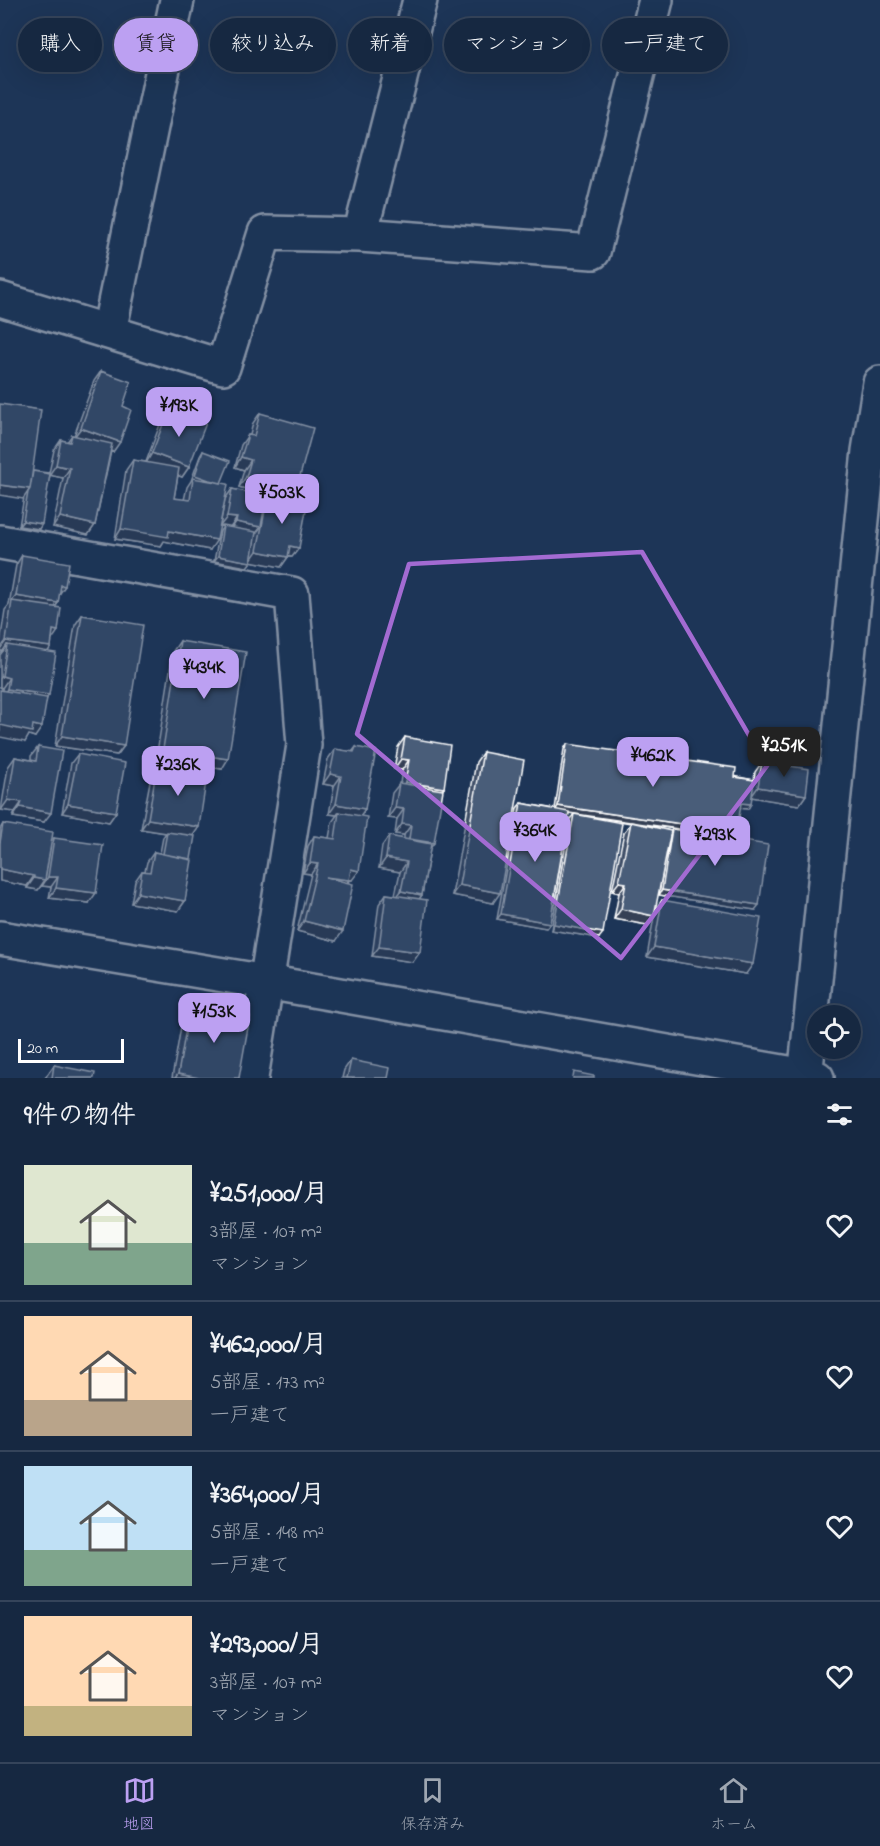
<!DOCTYPE html>
<html lang="ja">
<head>
<meta charset="utf-8">
<style>
	:root { --surface:#162841; --page:#1f3048; --text:#f1f3f6; --muted:#9ea6b1; --line:#35445a; --accent:#bca0f2 }
	body { margin:0; font-family:"Indie Flower","Klee One",sans-serif; background:var(--page); color:var(--text); height:100vh; display:flex; flex-direction:column; font-size:22px; white-space:nowrap }
	* { box-sizing:border-box; margin:0 }
	p { font-size:20px; color:var(--muted) }
	.icon { flex:none; width:33px; height:33px; fill:none; stroke:currentColor; stroke-width:2; stroke-linecap:round; stroke-linejoin:round }
	.map { position:relative; height:1078px; overflow:hidden }
	.details { display:flex; flex-direction:column; background:var(--surface); flex:1 }
	.details>* { flex:none }
	.banner { position:absolute; left:18px; top:18px; width:844px; height:54px; display:flex; gap:12px }
	.tools { position:absolute; left:807px; top:1005px; display:grid; gap:12px }
	.tools a { display:grid; place-items:center; width:54px; height:54px; border-radius:50%; background:var(--surface); box-shadow:0 6px 24px #0002,0 0 0 2px var(--line); font-size:30px }
	.scale { position:absolute; left:18px; bottom:15px; width:106px; box-sizing:border-box; padding-left:6px; border:3px solid #fff; border-top:0; font-size:16px; line-height:21px; white-space:nowrap; color:#fff; -webkit-text-stroke:4px #1d3557; paint-order:stroke }
	.price { position:absolute; translate:-50% -51px; padding:0 14px; border-radius:12px; background:var(--accent); color:#111; font-size:20px; line-height:39px; filter:drop-shadow(0 2px 3px #0008) }
	.price::after { content:''; position:absolute; left:50%; top:36px; width:18px; height:14px; margin-left:-9px; background:inherit; clip-path:polygon(0 0,100% 0,50% 100%) }
	.price.current { background:#222; color:#fff }
	ul { padding:0; list-style:none }
	li { display:flex; align-items:center; gap:18px; height:150px; padding:0 24px }
	li+li { border-top:2px solid var(--line) }
	li span { display:grid; place-items:center; flex:none; width:168px; height:120px; border-radius:0px; color:#555 }
	li>.icon { margin-inline-start:auto }
	span .icon { width:72px; height:72px; fill:#fffc; stroke-width:1 }
	li b { font-size:26px }
	h2 { display:flex; justify-content:space-between; align-items:center; height:72px; padding:0 24px; font-size:26px }
	.chip { padding:0 21px; border-radius:27px; background:var(--surface); box-shadow:0 6px 24px #0002,0 0 0 2px var(--line); font-size:21px; line-height:54px }
	.chip.current { background:var(--accent); color:#111 }
	.tab-bar { display:flex; justify-content:space-around; align-items:center; height:84px; border-top:2px solid var(--line); background:var(--surface); font-size:16px; color:var(--muted) }
	.tab-bar a { display:grid; justify-items:center; gap:3px }
	.tab-bar .current { color:var(--accent) }
	.map>svg:first-child { display:block }
	.lines { fill:none; stroke-linecap:round; stroke-linejoin:round }
	.minor-casing { stroke:#fff; stroke-width:38 }
	.minor { stroke:#1d3557; stroke-width:33 }
	.wall { fill:#405068; stroke:#fff; stroke-width:1.5 }
	.shaded-wall { fill:#344155; stroke:#fff; stroke-width:1.5 }
	.building { fill:#4a5d79; stroke:#fff; stroke-width:1.5 }
	.marked { fill:none; stroke:#a36bd2; stroke-width:4.5; stroke-linejoin:round }
</style>
</head>
<body>
<div class="map">
<svg width="880" height="1078" viewBox="0 0 880 1078">
	<rect width="100%" height="100%" fill="#1d3557"/>
	<filter id="ink" filterUnits="userSpaceOnUse"><feTurbulence type="fractalNoise" baseFrequency=".0167" numOctaves="2"/><feDisplacementMap in="SourceGraphic" scale="12" xChannelSelector="R" yChannelSelector="G"/><feConvolveMatrix kernelMatrix="1 2 1 2 8 2 1 2 1" color-interpolation-filters="sRGB"/></filter>
	<g filter="url(#ink)">
		<g class="lines">
			<g class="minor-casing">
				<path id="minor" d="M360,235L420,0
					M0,299L223,367L265,233L360,235L593,252L656,0
					M109,332L177,0
					M0,542L292,594L304,745L251,1078
					M0,938L266,982L817,1078
					M805,1078L869,451L880,383"/>
			</g>
			<use href="#minor" class="minor"/>
		</g>
		<path class="wall" d="M101,371L123,406L113,452L111,451L95,525L88,535L53,527L63,478L50,475L39,529L19,526L24,497L23,499L33,471L49,473L54,450L61,440L67,442L72,435L74,436L94,381Z
			M169,409L189,467L182,477L178,475L174,498L184,500L187,487L191,481L200,456L203,451L221,483L210,550L164,541L161,546L115,539L126,470L133,460L146,462L162,419Z
			M260,413L296,491L289,501L299,548L292,557H288L281,567L251,561L247,567L214,561L220,531L223,527L220,526L225,499L232,489L265,500L268,496H270L239,487L244,470L235,467L241,445L248,435H250L253,423Z
			M22,555L59,594L58,603L55,607L51,647L47,652V698L35,737L29,735L25,742L2,690V688L0,687V655L3,651H0V643L5,610L9,605L16,565Z
			M82,615L124,746L117,755L55,746L75,625Z
			M180,641L222,769L156,759L173,651Z
			M405,737L444,788L442,790L430,849L422,895L419,899L413,962L372,956L379,904L386,894L395,895L400,872L379,868L382,846L389,836L404,839V835L395,834L397,819L388,818L392,793L400,783L402,770L394,769L398,747Z
			M567,744L754,780L755,772L762,762L806,795L799,805L752,797L748,809L740,808L737,832L733,837L632,823L671,831L672,829L755,910L659,895L663,870L647,925L614,919L619,893L612,891L624,832L631,823L569,813L550,923L546,928L497,919L517,808L521,803L555,809L564,749Z
			M38,747L44,822L13,817L15,812L1,810L8,767L15,757L31,760V756Z
			M356,747L365,809L361,816L352,880H349L348,883L336,941L297,931L311,874L303,873L308,846L314,836L329,838L332,822L337,815L329,814L334,786L323,784L328,759L335,749L352,752Z
			M483,752L493,903L452,895L476,762Z
			M78,754L116,812L109,822L62,813L71,763Z
			M157,766L193,836L185,901L178,911L131,903L135,881L142,871H145L147,862L154,852L160,853L163,837L166,833L141,829L151,776Z
			M574,814L599,938L551,930L570,819Z
			M3,824L51,841L54,838L89,903L49,898L51,887L42,886V885L38,890L27,888V886L0,881V829Z
			M662,900L746,974L647,957L655,910Z
			M190,1006L239,1078H172L183,1015Z
			M351,1060L388,1078H342L344,1070Z
			M54,1065L94,1078H45Z"/>
		<path class="shaded-wall" d="M81,428L120,442L113,452L74,437Z
			M152,453L189,467L182,477L146,463Z
			M241,457L251,460L244,470L235,467Z
			M56,465L70,468L63,478L49,475Z
			M246,477L296,491L289,501L273,492L270,496L239,487Z
			M0,485L30,489L23,499L0,495Z
			M60,517L95,525L88,535L53,527Z
			M227,517L237,518L230,528L220,526Z
			M23,521L42,524L39,529L19,526Z
			M236,522L261,527L254,536L229,532Z
			M121,529L169,531L217,540L210,550L164,541L161,546L115,539Z
			M290,546L299,548L292,557L283,556Z
			M257,551L288,557L281,567L250,561Z
			M218,556L251,562L247,567L214,561Z
			M61,585L65,586L58,596Z
			M16,596L58,603L51,613L12,601Z
			M53,630L58,631L51,641Z
			M6,641L51,647L44,657L7,645L3,651H0V649Z
			M2,676L9,678L2,688L0,687V679Z
			M7,689L49,695L42,705L0,699Z
			M0,725H33L42,727L35,737L29,735L25,742L0,737Z
			M62,736L124,746L117,755L55,746Z
			M163,749L228,759L222,769L156,759Z
			M401,759L409,760L402,770L394,769Z
			M330,774L341,776L334,786L323,784Z
			M405,782L444,788L437,797L398,792Z
			M758,787L806,795L799,805L751,797Z
			M8,800L22,802L15,812L1,810Z
			M741,803L751,804L748,809L738,808Z
			M68,804L116,812L109,822L62,813Z
			M336,804L365,809L358,819L339,812L337,815L329,814Z
			M558,806L737,832L733,837L555,811Z
			M20,807L51,813L44,822L13,817Z
			M395,808L404,809L397,819L388,818Z
			M148,819L199,827L192,837L141,829Z
			M402,824L411,825L404,835L395,834Z
			M409,839L434,843L427,853L402,849Z
			M386,858L407,862L400,872L379,868Z
			M310,863L318,864L311,874L303,873Z
			M0,869L34,876L27,886L0,881Z
			M351,869L359,871L352,880L344,879Z
			M48,877H58L51,887L42,886Z
			M325,877L349,880L342,890Z
			M34,878L45,880L38,890L27,888Z
			M619,882L626,883L619,893L612,891Z
			M459,885L500,893L493,903L452,895Z
			M56,888L96,893L89,903L49,898Z
			M662,890L759,905L755,910L659,895Z
			M401,891L422,895L415,905L394,901Z
			M138,893L185,901L178,911L131,903Z
			M621,909L654,916L647,925L614,919Z
			M501,914L550,923L546,928L497,919Z
			M304,921L343,931L336,941L297,931Z
			M554,924L603,933L599,938L551,930Z
			M379,947L420,952L413,962L372,956Z
			M654,947L753,964L746,974L647,957Z
			M178,1074L200,1078H175Z"/>
		<path class="building" d="M101,371L131,382L123,406L131,410L120,442L81,428Z
			M0,404L41,410L30,489L0,485Z
			M169,409L206,423L189,467L152,453Z
			M260,413L313,428L296,491L246,477L251,460L241,457L248,435L254,436Z
			M72,435L112,444L95,525L60,517L70,468L56,465L61,440L70,442Z
			M203,451L230,461L221,483L209,480L195,475Z
			M133,460L179,468L174,498L190,500L193,478L228,484L217,540L169,531L168,537L121,529Z
			M33,471L50,474L42,524L23,521L28,492L30,489Z
			M232,489L266,496L261,527L236,522L237,518L227,517Z
			M273,492L289,495L288,500L307,505L299,548L290,546L288,557L257,551L268,496L272,497Z
			M223,526L256,532L251,562L218,556Z
			M22,555L69,563L65,586L61,585L58,603L16,596Z
			M12,601L61,608L58,631L53,630L51,647L6,641Z
			M82,615L143,625L124,746L62,736Z
			M180,641L246,652L228,759L163,749Z
			M7,645L56,653L49,695L7,689L9,678L2,676Z
			M0,690L47,698L42,727L33,725L32,732L0,725Z
			M405,737L450,745L444,788L405,782L409,760L401,759Z
			M567,744L736,768L735,777L754,780L751,804L741,803L737,832L558,806Z
			M38,747L62,751L51,813L20,807L22,802L8,800L15,757L36,761Z
			M356,747L376,751L365,809L336,804L341,776L330,774L335,749L354,752Z
			M483,752L524,760L500,893L459,885Z
			M78,754L125,763L116,812L68,804Z
			M762,762L809,769L806,795L758,787Z
			M157,766L207,775L199,827L148,819Z
			M399,783L443,790L434,843L409,839L411,825L402,824L404,809L395,808Z
			M521,803L569,812L550,923L501,914Z
			M339,812L367,817L359,871L351,869L349,880L325,877L353,884L343,931L304,921L318,864L310,863L314,836L335,839Z
			M574,814L622,823L603,933L554,924Z
			M631,822L671,831L654,916L621,909L626,883L619,882Z
			M3,824L53,832L45,880L34,878V876L0,869V843Z
			M672,829L768,845L759,905L662,890Z
			M167,832L195,836L191,859L163,854Z
			M389,836L431,844L422,895L401,891L407,862L386,858Z
			M54,838L103,845L96,893L56,888L58,877H48Z
			M154,852L192,860L185,901L138,893L142,871L150,872Z
			M386,894L427,900L420,952L379,947Z
			M662,900L761,918L753,964L654,947Z
			M190,1006L250,1016L239,1078H200L178,1074Z
			M351,1060L390,1068L388,1078H347Z
			M54,1065L95,1073L94,1078H52Z
			M574,1072L594,1076V1078H573Z"/>
	</g>
	<path d="M0 0H880V1078H0ZM642,552L767,766L621,958L357,734L409,564Z" fill="#1d3557" fill-opacity=".55" fill-rule="evenodd"/>
	<path class="marked" d="M642,552L767,766L621,958L357,734L409,564Z"/>
</svg>
<div class="tools">
<a><svg class="icon" aria-label="locate" viewBox="0 0 24 24"><circle cx="12" cy="12" r="6"/><path d="M12 2v4M12 18v4M2 12h4M18 12h4"/></svg></a>
</div>
<div class="scale">20 m</div>
<b class="price" style="left:179px;top:438px">¥193K</b>
<b class="price" style="left:282px;top:525px">¥503K</b>
<b class="price" style="left:204px;top:700px">¥434K</b>
<b class="price current" style="left:784px;top:778px">¥251K</b>
<b class="price" style="left:653px;top:788px">¥462K</b>
<b class="price" style="left:178px;top:797px">¥236K</b>
<b class="price" style="left:535px;top:863px">¥364K</b>
<b class="price" style="left:715px;top:867px">¥293K</b>
<b class="price" style="left:214px;top:1044px">¥153K</b>
<div class="banner">
<a class="chip">購入</a>
<a class="chip current">賃貸</a>
<a class="chip">絞り込み</a>
<a class="chip">新着</a>
<a class="chip">マンション</a>
<a class="chip">一戸建て</a>
</div>
</div>
<section class="details">
<h2>9件の物件<svg class="icon" aria-label="filters" viewBox="0 0 24 24"><path d="M4 7h16M4 17h16"/><circle cx="9" cy="7" r="2"/><circle cx="15" cy="17" r="2"/></svg></h2>
<ul>
<li><span style="background:linear-gradient(#dfe7d0 65%,#7fa58c 0)"><svg class="icon" aria-label="home" viewBox="0 0 24 24"><path d="M3 11l9-7 9 7M6 9v11h12V9"/></svg></span><div><b>¥251,000/月</b><p>3部屋 · 107 m²</p><p>マンション</p></div><svg class="icon" aria-label="heart" viewBox="0 0 24 24"><path d="M12 20l-8-8c-3-5 5-10 8-4 3-6 11-1 8 4z"/></svg></li>
<li><span style="background:linear-gradient(#ffd9b3 70%,#b9a48a 0)"><svg class="icon" aria-label="home" viewBox="0 0 24 24"><path d="M3 11l9-7 9 7M6 9v11h12V9"/></svg></span><div><b>¥462,000/月</b><p>5部屋 · 173 m²</p><p>一戸建て</p></div><svg class="icon" aria-label="heart" viewBox="0 0 24 24"><path d="M12 20l-8-8c-3-5 5-10 8-4 3-6 11-1 8 4z"/></svg></li>
<li><span style="background:linear-gradient(#bfe0f5 70%,#7fa58c 0)"><svg class="icon" aria-label="home" viewBox="0 0 24 24"><path d="M3 11l9-7 9 7M6 9v11h12V9"/></svg></span><div><b>¥364,000/月</b><p>5部屋 · 148 m²</p><p>一戸建て</p></div><svg class="icon" aria-label="heart" viewBox="0 0 24 24"><path d="M12 20l-8-8c-3-5 5-10 8-4 3-6 11-1 8 4z"/></svg></li>
<li><span style="background:linear-gradient(#ffd9b3 75%,#c2b280 0)"><svg class="icon" aria-label="home" viewBox="0 0 24 24"><path d="M3 11l9-7 9 7M6 9v11h12V9"/></svg></span><div><b>¥293,000/月</b><p>3部屋 · 107 m²</p><p>マンション</p></div><svg class="icon" aria-label="heart" viewBox="0 0 24 24"><path d="M12 20l-8-8c-3-5 5-10 8-4 3-6 11-1 8 4z"/></svg></li>
</ul>
</section>
<nav class="tab-bar">
<a class="current"><svg class="icon" aria-label="map" viewBox="0 0 24 24"><path d="M3 6l6-2 6 2 6-2v14l-6 2-6-2-6 2zM9 4v14M15 6v14"/></svg>地図</a>
<a><svg class="icon" aria-label="saved" viewBox="0 0 24 24"><path d="M7 4h10v16l-5-4-5 4z"/></svg>保存済み</a>
<a><svg class="icon" aria-label="home" viewBox="0 0 24 24"><path d="M3 11l9-7 9 7M6 9v11h12V9"/></svg>ホーム</a>
</nav>
</body>
</html>
